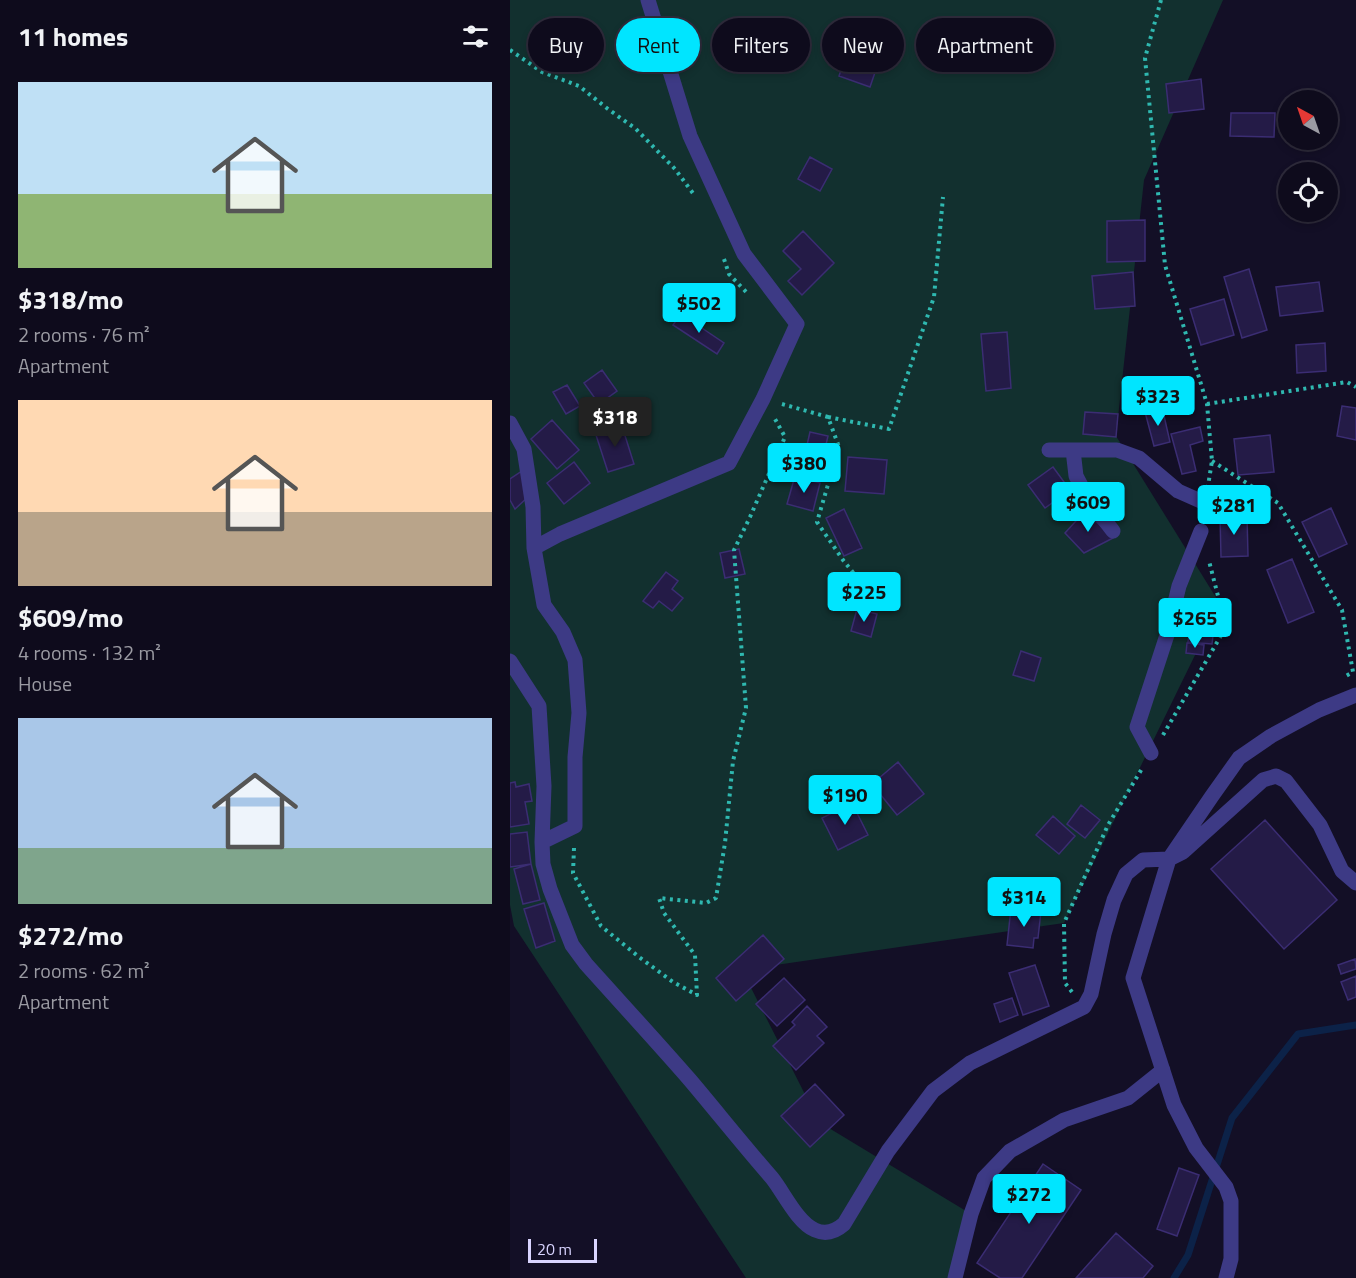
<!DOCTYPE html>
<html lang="en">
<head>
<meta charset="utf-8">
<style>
	:root { --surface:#0e0b1c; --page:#1c1929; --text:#f1f3f6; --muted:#9b9ba3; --line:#2e2b3b; --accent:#00e5ff }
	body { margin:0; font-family:"Titillium Web",sans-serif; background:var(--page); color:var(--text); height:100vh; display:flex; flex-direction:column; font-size:22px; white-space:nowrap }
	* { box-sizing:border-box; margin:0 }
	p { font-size:20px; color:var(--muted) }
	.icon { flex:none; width:33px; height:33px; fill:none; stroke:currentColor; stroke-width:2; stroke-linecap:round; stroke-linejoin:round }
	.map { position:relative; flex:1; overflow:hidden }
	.details { display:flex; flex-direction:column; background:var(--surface); width:510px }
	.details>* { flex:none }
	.hud { position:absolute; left:18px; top:18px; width:570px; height:54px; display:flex; gap:12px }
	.needle { width:39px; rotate:320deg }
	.fabs { position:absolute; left:768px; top:90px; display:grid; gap:12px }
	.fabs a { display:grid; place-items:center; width:60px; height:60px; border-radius:50%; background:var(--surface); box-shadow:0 3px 9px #0003,0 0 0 2px var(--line); font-size:30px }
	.scale { position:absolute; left:18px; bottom:15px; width:69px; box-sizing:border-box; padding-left:6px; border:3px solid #d9d4ff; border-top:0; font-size:16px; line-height:21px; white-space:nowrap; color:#d9d4ff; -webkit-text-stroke:4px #130f26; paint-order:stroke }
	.price { position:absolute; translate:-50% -51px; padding:0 14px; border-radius:6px; background:var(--accent); color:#111; font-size:20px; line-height:39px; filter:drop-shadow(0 2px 3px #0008) }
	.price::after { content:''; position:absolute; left:50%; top:36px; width:18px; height:14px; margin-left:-9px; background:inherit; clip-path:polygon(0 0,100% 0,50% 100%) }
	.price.active { background:#222; color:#fff }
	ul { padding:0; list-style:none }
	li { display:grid; align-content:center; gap:12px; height:318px; padding:0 18px }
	li span { display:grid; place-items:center; height:186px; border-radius:0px; color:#555 }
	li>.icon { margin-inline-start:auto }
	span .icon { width:108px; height:108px; fill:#fffc; stroke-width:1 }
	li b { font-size:26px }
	h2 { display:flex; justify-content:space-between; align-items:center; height:72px; padding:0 18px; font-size:26px }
	.pill { padding:0 21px; border-radius:27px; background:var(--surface); box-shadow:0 3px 9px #0003,0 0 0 2px var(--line); font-size:21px; line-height:54px }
	.pill.active { background:var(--accent); color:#111 }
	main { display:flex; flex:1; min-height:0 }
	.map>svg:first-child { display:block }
	.green { fill:#12302f }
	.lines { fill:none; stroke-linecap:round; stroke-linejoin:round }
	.stream { stroke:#0c2248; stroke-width:7 }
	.building { fill:#241b47; stroke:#3b2d73; stroke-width:1.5 }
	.path { stroke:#2fb8b0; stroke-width:4; stroke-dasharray:3 4.5; stroke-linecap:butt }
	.minor { stroke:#3d3a85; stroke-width:15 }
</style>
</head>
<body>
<main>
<section class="details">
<h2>11 homes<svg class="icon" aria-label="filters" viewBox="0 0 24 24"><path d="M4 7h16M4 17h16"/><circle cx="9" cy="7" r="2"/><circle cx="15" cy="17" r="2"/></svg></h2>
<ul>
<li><span style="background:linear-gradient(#bfe0f5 60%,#8fb573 0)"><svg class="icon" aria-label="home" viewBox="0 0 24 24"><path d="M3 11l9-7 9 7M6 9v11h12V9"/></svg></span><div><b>$318/mo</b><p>2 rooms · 76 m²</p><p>Apartment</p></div></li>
<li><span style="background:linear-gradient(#ffd9b3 60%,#b9a48a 0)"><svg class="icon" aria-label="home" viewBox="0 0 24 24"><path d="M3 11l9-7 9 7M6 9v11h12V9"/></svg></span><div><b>$609/mo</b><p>4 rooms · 132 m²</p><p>House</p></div></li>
<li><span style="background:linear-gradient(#a9c7e8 70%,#7fa58c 0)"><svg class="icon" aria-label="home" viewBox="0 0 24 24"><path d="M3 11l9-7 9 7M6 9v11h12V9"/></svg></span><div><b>$272/mo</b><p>2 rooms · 62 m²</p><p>Apartment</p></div></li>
</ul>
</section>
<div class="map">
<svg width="846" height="1278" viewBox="0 0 846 1278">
	<rect width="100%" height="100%" fill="#130f26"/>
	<path class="green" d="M0,0H713L634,180L606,436L710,604L554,923L232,970L309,1122L461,1214L439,1278H236L4,926L0,905Z"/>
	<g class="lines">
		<path class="stream" d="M664,1278L678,1255L722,1118L788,1034L846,1025"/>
	</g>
	<path class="building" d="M340,44L371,55L360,87L329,76Z
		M691,79L694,109L659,113L656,84Z
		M721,113H765L764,137L720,136Z
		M300,157L322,169L310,191L288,179Z
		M635,220V261L597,262V221Z
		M293,231L324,263L292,295L278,281L291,269L273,251Z
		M739,269L757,330L732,338L714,277Z
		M623,272L625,306L585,309L582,276Z
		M809,282L813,311L770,316L766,287Z
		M714,299L724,335L691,345L680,309Z
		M171,314L214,343L207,354L163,325Z
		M497,332L501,388L476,391L471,334Z
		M815,343L816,371L787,373L786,345Z
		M92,370L107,391L89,404L74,383Z
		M57,385L70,406L56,414L43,392Z
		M832,406L846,408V440L827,436Z
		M652,407L660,442L644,446L635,412Z
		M575,412L608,414L606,437L573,434Z
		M42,420L69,450L47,469L21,439Z
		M111,423L124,464L98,472L85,432Z
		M690,427L693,441L680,445L686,471L672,474L661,434Z
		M300,432L318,436L315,449L297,445Z
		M760,435L764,472L728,475L724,439Z
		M298,449L317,453L312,477L293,472Z
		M338,457L377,460L374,494L335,491Z
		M64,462L80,483L54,504L37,483Z
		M543,467L560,490L535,508L518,485Z
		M12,471L19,496L5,509L0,500V479Z
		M285,476L310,483L303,511L277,504Z
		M821,508L837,544L809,557L792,522Z
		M334,509L352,548L334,556L316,518Z
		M575,511L603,538L574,553L555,533Z
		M737,515L738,556L711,557L710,516Z
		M229,549L235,574L215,578L210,553Z
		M782,559L804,612L778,623L757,570Z
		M156,572L168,581L162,589L173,598L162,611L149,601L143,608L133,601Z
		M346,582L369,584L367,608L343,606Z
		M347,609L367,614L361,637L341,631Z
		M682,610L706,612L702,644L678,642Z
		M677,643L694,645L693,655L676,653Z
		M511,651L531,658L524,681L503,675Z
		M388,762L414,794L387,815L362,784Z
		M5,782L6,787L19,784L22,801L15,802L19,824L0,827V783Z
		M342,803L358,835L328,850L312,818Z
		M571,805L590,820L575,838L557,824Z
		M543,816L565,836L549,854L526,835Z
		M755,820L827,900L774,949L701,869Z
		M17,832L21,864L0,867V834Z
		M21,864L30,900L13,904L4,869Z
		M34,903L45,941L26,948L14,909Z
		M501,908L531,911L528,938H524L523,948L497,945Z
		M253,935L274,959L226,1001L206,978Z
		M845,959L846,969L831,974L828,965Z
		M525,965L539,1006L513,1015L499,973Z
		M846,976V997L838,1000L831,982Z
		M274,978L295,1000L267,1026L246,1004Z
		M502,998L508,1015L490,1022L484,1004Z
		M297,1006L317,1027L307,1036L314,1043L286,1070L263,1046L285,1025L282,1022Z
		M305,1084L334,1115L300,1147L271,1116Z
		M533,1164L571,1190L512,1278H490L467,1263Z
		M669,1168L689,1175L667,1236L647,1229Z
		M606,1233L643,1266L633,1278H566Z"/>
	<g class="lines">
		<path class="path" d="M651,0L635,58L655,265L697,404L702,461L698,486
			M0,50L32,72L69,86L98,109L126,129L165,169L185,196
			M214,259L219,274L238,294
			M272,404L318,417L329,447L307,522L333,560L349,580
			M697,404L837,382L846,387
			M318,417L379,429L424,297L433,197
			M702,461L768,503L832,610L843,672L834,677
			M653,735L716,627L699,561
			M64,848L63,873L91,926L129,957L163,982L187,995L185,955L154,913L149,898L196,903L206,898L215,843L223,761L236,708L224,550L240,517L275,437L265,419
			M562,992L555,983L554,923L598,825L633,767"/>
		<path class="minor" d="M0,423L14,449L23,507L24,548L34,605L53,632L65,660L69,713L65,757V826L32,842
			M539,450H607L629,458L668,491L695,503
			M563,450L566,476L577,497L603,531
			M24,548L50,534L219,463L253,399L287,324L234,254L180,136L138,0
			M0,661L29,706L34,786L32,842L33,864L40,889L62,945L76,964C111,1003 146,1041 180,1080C207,1112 234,1146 262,1178C274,1193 287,1222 305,1230C316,1235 326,1231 334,1224L378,1151L423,1091L460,1063L574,1007L581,994L594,934L604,900L616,874L633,860L659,859L673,852L753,780L766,776L776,781L810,825L832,871L846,883
			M641,753L627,727L657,635L669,586L691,531
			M445,1278L461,1214L474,1178L500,1151L554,1120L618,1098L653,1070
			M716,1278L721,1259V1201L716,1187L686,1148L664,1105L623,978L659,859L702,796L729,758L761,736L809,710L846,695"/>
	</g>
</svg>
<div class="fabs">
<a><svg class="needle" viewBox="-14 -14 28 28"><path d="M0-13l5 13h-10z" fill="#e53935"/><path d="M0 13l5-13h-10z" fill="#9b9ba3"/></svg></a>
<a><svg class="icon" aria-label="locate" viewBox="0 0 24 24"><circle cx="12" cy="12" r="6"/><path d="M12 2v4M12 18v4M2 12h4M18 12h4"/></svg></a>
</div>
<div class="scale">20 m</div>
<b class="price" style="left:189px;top:334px">$502</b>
<b class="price" style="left:648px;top:427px">$323</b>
<b class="price active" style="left:105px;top:448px">$318</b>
<b class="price" style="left:294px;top:494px">$380</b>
<b class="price" style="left:578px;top:533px">$609</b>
<b class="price" style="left:724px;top:536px">$281</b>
<b class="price" style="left:354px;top:623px">$225</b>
<b class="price" style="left:685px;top:649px">$265</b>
<b class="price" style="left:335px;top:826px">$190</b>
<b class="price" style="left:514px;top:928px">$314</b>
<b class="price" style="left:519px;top:1225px">$272</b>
<div class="hud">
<a class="pill">Buy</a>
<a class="pill active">Rent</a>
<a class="pill">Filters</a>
<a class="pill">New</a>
<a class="pill">Apartment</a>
</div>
</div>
</main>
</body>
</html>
